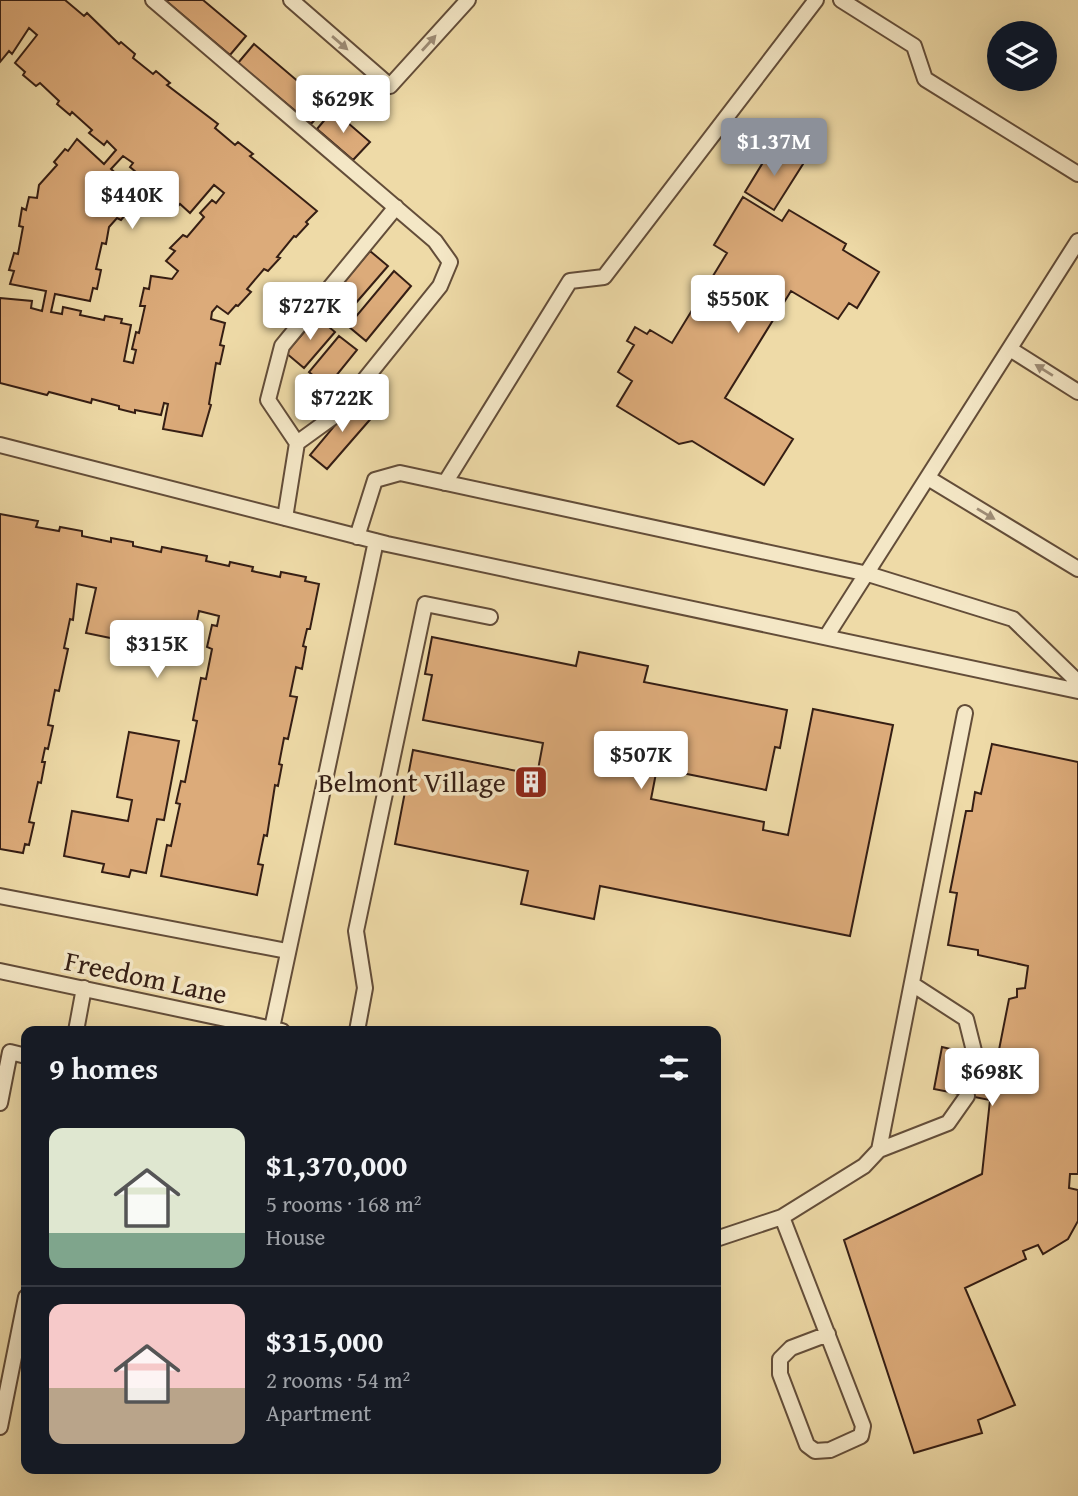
<!DOCTYPE html>
<html lang="en">
<head>
<meta charset="utf-8">
<style>
	:root { --surface:#171b24; --page:#242831; --text:#f1f3f6; --muted:#9ea1a6; --line:#363941; --accent:#8c9099 }
	body { margin:0; font-family:"Gentium Book Plus",serif; background:var(--page); color:var(--text); height:100vh; display:flex; flex-direction:column; font-size:26px; white-space:nowrap }
	* { box-sizing:border-box; margin:0 }
	p { font-size:23px; color:var(--muted) }
	.icon { flex:none; width:38px; height:38px; fill:none; stroke:currentColor; stroke-width:2; stroke-linecap:round; stroke-linejoin:round }
	.map { position:relative; flex:1; overflow:hidden }
	.side { position:absolute; left:21px; top:1026px; width:700px; height:448px; display:flex; flex-direction:column; background:var(--surface); border-radius:14px; box-shadow:0 7px 28px #0002 }
	.side>* { flex:none }
	.buttons { position:absolute; left:987px; top:21px; display:grid; gap:14px }
	.buttons a { display:grid; place-items:center; width:70px; height:70px; border-radius:50%; background:var(--surface); box-shadow:0 7px 28px #0002; font-size:35px }
	.price { position:absolute; translate:-50% -60px; padding:0 16px; border-radius:7px; background:#fff; color:#222; font-size:23px; line-height:46px; filter:drop-shadow(0 2px 4px #0008) }
	.price::after { content:''; position:absolute; left:50%; top:42px; width:21px; height:16px; margin-left:-10px; background:inherit; clip-path:polygon(0 0,100% 0,50% 100%) }
	.price.selected { background:var(--accent); color:#fff }
	ul { padding:0; list-style:none }
	li { display:flex; align-items:center; gap:21px; height:175px; padding:0 28px }
	li+li { border-top:2px solid var(--line) }
	li span { display:grid; place-items:center; flex:none; width:196px; height:140px; border-radius:14px; color:#555 }
	li>.icon { margin-inline-start:auto }
	span .icon { width:84px; height:84px; fill:#fffc; stroke-width:1 }
	li b { font-size:30px }
	h2 { display:flex; justify-content:space-between; align-items:center; height:84px; padding:0 28px; font-size:30px }
	.map>svg:first-child { display:block }
	.building { fill:#dcab7a; stroke:#351e14; stroke-width:2; fill-rule:evenodd }
	.lines { fill:none; stroke-linecap:round; stroke-linejoin:round }
	.service-casing { stroke:#634d39; stroke-width:18 }
	.service { stroke:#f4e7c6; stroke-width:14 }
	.oneway { fill:#9e8d76 }
	.labels { text-anchor:middle; stroke-width:7; stroke-linejoin:round; paint-order:stroke }
	.poi-label { font-size:28px; fill:#351e14; stroke:#f4e7c6; text-anchor:end }
	.street-label { font-size:28px; fill:#351e14; stroke:#f4e7c6 }
</style>
</head>
<body>
<div class="map">
<svg width="1078" height="1496" viewBox="0 0 1078 1496">
	<rect width="100%" height="100%" fill="#eedaa7"/>
	<filter id="stains"><feTurbulence type="fractalNoise" baseFrequency=".00286" numOctaves="4"/><feColorMatrix values="0 0 0 0 .2 0 0 0 0 .09 0 0 0 0 .02 0 0 0 .5 -.17"/></filter>
	<radialGradient id="worn" r=".72"><stop offset=".6" stop-color="#630" stop-opacity="0"/><stop offset="1" stop-color="#630" stop-opacity=".3"/></radialGradient>
	<path class="building" d="M0,0H65L84,16L87,13L119,44L121,42L135,54L133,58L153,74L156,71L170,83L167,85L218,124L215,128L235,145L238,142L253,154L250,156L317,211L306,222L308,224L296,237L294,236L277,257L280,258L268,271L264,269L247,289L251,292L238,306L236,305L228,314L217,306L212,312L211,319L225,323L220,345L224,346L220,364L216,363L209,404L211,405L202,436L163,429L168,404L164,403L161,415L135,410V413L119,409V406L92,399L91,403L49,392L47,395L0,383V298L32,301L31,308L42,311L46,291L10,284L14,271L9,270L14,253L18,254L23,227L19,226L22,208L26,210L29,197L37,198L39,185L57,165L54,162L65,149L68,151L77,139L104,164L116,150L107,141L104,145L89,133L92,130L72,112L70,115L57,104L59,101L40,83L36,86L23,75L25,72L15,63L37,35L29,28L12,54L9,51L0,62ZM123,156L133,163L130,167L143,178L146,175L177,207L180,204L190,213L214,185L224,193L216,203L212,200L200,213L204,217L187,237L183,235L170,248L175,251L166,261L178,271L172,279L151,276L149,289L144,288L140,306H145L139,333L136,332L132,349L136,350L133,363L124,361L131,325L121,323L122,319L105,316L104,320L80,315L81,311L63,307L62,314L51,312L55,294L90,301L93,288L97,289L101,270L96,269L102,243L106,244L109,227L117,218L121,220L133,206L129,203L138,193L111,169Z
		M165,0H203L246,36L230,55Z
		M254,44L327,106L311,124L238,63Z
		M333,110L370,142L353,160L317,129Z
		M773,146L803,164L774,210L745,192Z
		M743,197L782,221L789,210L846,244L843,250L879,272L857,308L849,303L838,319L791,291L725,398L793,439L764,485L692,441L679,444L617,406L632,381L618,372L634,345L627,341L635,327L647,334L650,330L672,343L727,253L714,245Z
		M370,251L388,266L342,319L325,305Z
		M394,271L411,286L366,341L348,326Z
		M317,317L335,332L304,368L286,353Z
		M339,336L357,350L327,387L309,372Z
		M356,400L374,415L327,469L310,455Z
		M0,514L38,521L36,527L59,531L60,527L82,531V536L111,542V538L133,542V546L161,552L162,547L207,556L206,561L229,566L230,562L253,567L252,571L280,577L281,572L306,577L305,581L319,584L310,629H307L303,646L306,647L302,669L296,667L290,696L297,697L288,739L284,738L279,764L282,765L278,786L275,785L267,836L264,835L258,864L263,865L257,895L161,876L167,845L171,846L180,804L176,803L181,781L185,782L197,721L193,720L201,678L206,679L212,649L207,647L212,625L217,626L219,616L199,611L190,654L158,648L159,641L126,634L125,641L86,633L96,588L77,584L73,620L70,619L64,648L68,649L59,691L55,690L48,725L53,726L48,749L45,748L42,762H45L41,783L38,782L29,822L34,823L29,845L25,844L23,853L0,849Z
		M432,637L576,666L579,652L648,666L644,682L787,710L780,748L775,747L766,790L657,768L651,799L764,822L763,830L788,835L813,709L893,725L850,936L600,886L594,919L521,904L528,871L395,844L413,750L537,775L543,743L423,720L432,675L425,674Z
		M129,732L179,741L164,820L157,819L146,873L131,870L129,877L102,872L104,864L64,856L72,811L128,821L132,800L117,797Z
		M992,744L1078,762V1174H1070L1069,1188L1078,1190V1221L1068,1239L1043,1254L1038,1245L1023,1251L1026,1259L965,1288L1015,1405L978,1420L982,1433L914,1453L844,1240L982,1174L990,1100L934,1089L942,1047L997,1060L1009,999L1017,997V989L1025,988L1028,966L978,955V950L948,945L957,893L950,892L966,811H972L975,792L981,794Z"/>
	<g class="lines">
		<g class="service-casing">
			<path id="service" d="M153,0L435,241L450,262L440,286L337,414L297,443L285,518
				M291,0L390,86L468,0
				M841,0L914,46L925,79L1078,174
				M1010,349L1078,392
				M297,443L268,400L282,346L396,207
				M0,445L387,544L1078,691
				M928,478L1078,569
				M445,483L570,281L604,277L816,0
				M357,537L375,480L400,473L868,574L1013,619L1078,682
				M826,637L1078,241
				M0,896L287,951
				M0,971L282,1031
				M912,984L966,1019L975,1055
				M272,1028L376,541
				M76,1031L84,988
				M357,1031L365,988L356,931L425,604L490,617
				M0,1103L10,1052L26,1056
				M879,1150L948,1123L967,1096
				M782,1217L863,1426L861,1436L830,1450L815,1451L807,1445L780,1374V1359L791,1348L828,1334
				M716,1239L782,1217L864,1166L879,1150L965,713
				M0,1427L26,1297"/>
		</g>
		<use href="#service" class="service"/>
	</g>
	<defs><path id="oneway-solid" d="M-6-.8H1V-3.2L6.5 0L1 3.2V.8H-6Z" transform="scale(1.75)"/></defs>
	<g class="oneway">
		<use href="#oneway-solid" transform="translate(340 43) rotate(41)"/>
		<use href="#oneway-solid" transform="translate(429 43) rotate(-48)"/>
		<use href="#oneway-solid" transform="translate(1044 370) rotate(-148)"/>
		<use href="#oneway-solid" transform="translate(986 514) rotate(31)"/>
	</g>
	<defs>
		<g id="building-square" transform="scale(1.75)"><rect x="-9" y="-9" width="18" height="18" rx="4" fill="#8f2418" stroke="#f4e7c6"/><path d="M-4-6H4V6H1V3H-1V6H-4ZM-2.5-4.3h1.7v1.8h-1.7ZM.8-4.3h1.7v1.8H.8ZM-2.5-1h1.7V.8h-1.7ZM.8-1h1.7V.8H.8Z" fill="#fff"/></g>
	</defs>
	<g fill-rule="evenodd">
		<use href="#building-square" x="531" y="782"/>
	</g>
	<g class="labels">
		<g class="poi-label">
			<text x="506" y="792">Belmont Village</text>
		</g>
		<g class="street-label">
			<text transform="translate(146 977) rotate(12)" y="10">Freedom Lane</text>
		</g>
	</g>
	<rect width="100%" height="100%" filter="url(#stains)"/>
	<rect width="100%" height="100%" fill="url(#worn)"/>
</svg>
<div class="buttons">
<a><svg class="icon" aria-label="layers" viewBox="0 0 24 24"><path d="M12 4l9 5-9 5-9-5zM3 14l9 5 9-5"/></svg></a>
</div>
<b class="price" style="left:343px;top:135px">$629K</b>
<b class="price selected" style="left:774px;top:178px">$1.37M</b>
<b class="price" style="left:132px;top:231px">$440K</b>
<b class="price" style="left:738px;top:335px">$550K</b>
<b class="price" style="left:310px;top:342px">$727K</b>
<b class="price" style="left:342px;top:434px">$722K</b>
<b class="price" style="left:157px;top:680px">$315K</b>
<b class="price" style="left:641px;top:791px">$507K</b>
<b class="price" style="left:992px;top:1108px">$698K</b>
<section class="side">
<h2>9 homes<svg class="icon" aria-label="filters" viewBox="0 0 24 24"><path d="M4 7h16M4 17h16"/><circle cx="9" cy="7" r="2"/><circle cx="15" cy="17" r="2"/></svg></h2>
<ul>
<li><span style="background:linear-gradient(#dfe7d0 75%,#7fa58c 0)"><svg class="icon" aria-label="home" viewBox="0 0 24 24"><path d="M3 11l9-7 9 7M6 9v11h12V9"/></svg></span><div><b>$1,370,000</b><p>5 rooms · 168 m²</p><p>House</p></div></li>
<li><span style="background:linear-gradient(#f6c9c9 60%,#b9a48a 0)"><svg class="icon" aria-label="home" viewBox="0 0 24 24"><path d="M3 11l9-7 9 7M6 9v11h12V9"/></svg></span><div><b>$315,000</b><p>2 rooms · 54 m²</p><p>Apartment</p></div></li>
</ul>
</section>
</div>
</body>
</html>
